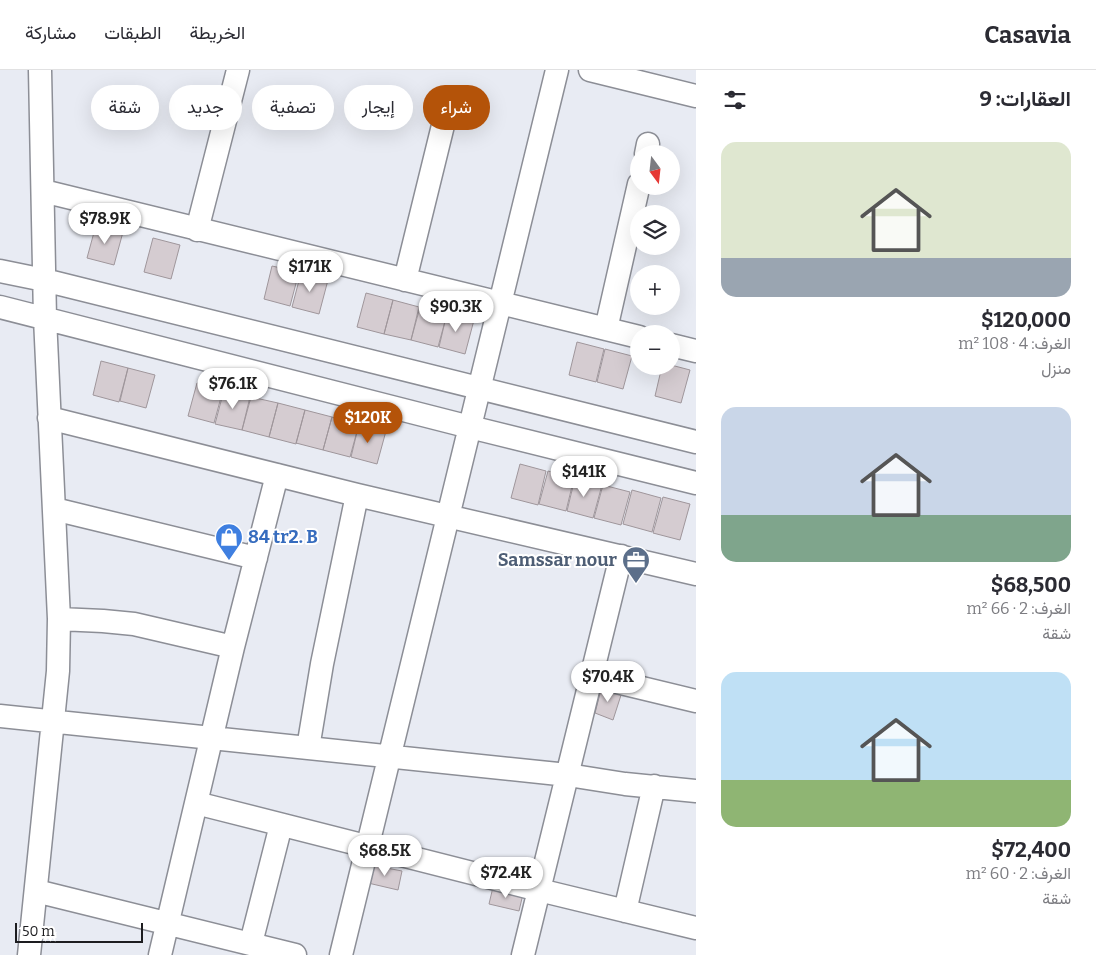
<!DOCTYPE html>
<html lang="ar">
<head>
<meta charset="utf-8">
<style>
	:root { --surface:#fff; --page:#f2f2f3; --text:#2b2b33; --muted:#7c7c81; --line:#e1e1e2; --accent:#b45309 }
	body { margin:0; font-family:Bitter,Vazirmatn,serif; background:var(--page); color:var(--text); direction:rtl; height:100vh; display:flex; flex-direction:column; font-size:19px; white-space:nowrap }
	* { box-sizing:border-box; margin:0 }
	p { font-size:16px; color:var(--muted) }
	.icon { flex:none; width:28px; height:28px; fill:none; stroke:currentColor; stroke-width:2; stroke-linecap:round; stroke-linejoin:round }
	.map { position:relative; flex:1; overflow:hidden; direction:ltr }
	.panel { display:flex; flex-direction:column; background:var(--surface); width:400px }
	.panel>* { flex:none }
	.banner { position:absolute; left:15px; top:15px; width:475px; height:45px; direction:rtl; display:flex; gap:10px }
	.needle { width:32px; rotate:165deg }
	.controls { position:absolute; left:630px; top:75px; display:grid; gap:10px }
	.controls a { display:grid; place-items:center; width:50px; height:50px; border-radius:50%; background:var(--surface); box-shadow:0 5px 20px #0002; font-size:25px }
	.scale { position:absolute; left:15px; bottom:12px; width:128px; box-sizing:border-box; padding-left:5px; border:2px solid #1d1d20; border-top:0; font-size:14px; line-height:18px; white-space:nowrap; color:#1d1d20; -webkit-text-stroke:4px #fff; paint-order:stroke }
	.price { position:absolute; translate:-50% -42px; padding:0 11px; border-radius:18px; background:#fff; color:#222; font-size:16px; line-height:32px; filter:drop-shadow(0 1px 2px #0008) }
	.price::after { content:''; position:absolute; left:50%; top:30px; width:15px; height:11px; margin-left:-8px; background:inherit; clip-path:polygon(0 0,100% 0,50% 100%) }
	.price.selected { background:var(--accent); color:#fff }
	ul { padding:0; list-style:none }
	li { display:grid; align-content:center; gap:10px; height:265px; padding:0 25px }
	li span { display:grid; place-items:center; height:155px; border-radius:15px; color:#555 }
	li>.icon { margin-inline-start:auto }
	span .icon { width:90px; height:90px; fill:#fffc; stroke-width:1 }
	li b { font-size:21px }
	h2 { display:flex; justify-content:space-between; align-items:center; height:60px; padding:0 25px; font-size:21px }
	.pill { padding:0 18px; border-radius:22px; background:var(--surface); box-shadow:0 5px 20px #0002; font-size:18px; line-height:45px }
	.pill.selected { background:var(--accent); color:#fff }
	header { display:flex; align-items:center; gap:30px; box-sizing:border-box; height:70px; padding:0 25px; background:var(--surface); border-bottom:1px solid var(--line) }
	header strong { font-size:24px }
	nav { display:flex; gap:28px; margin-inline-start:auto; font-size:18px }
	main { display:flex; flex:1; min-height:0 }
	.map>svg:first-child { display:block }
	.building { fill:#d5ccd1; stroke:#9f969b }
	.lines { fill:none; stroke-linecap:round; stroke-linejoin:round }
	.minor-casing { stroke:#8c8e96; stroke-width:25 }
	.minor { stroke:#fff; stroke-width:22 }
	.labels { text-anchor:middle; stroke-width:4; stroke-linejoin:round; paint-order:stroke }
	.shop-label { font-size:18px; font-weight:bold; fill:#366cbe; stroke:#fff; text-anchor:start }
	.service-label { font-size:18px; font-weight:bold; fill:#4e5e75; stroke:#fff; text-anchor:end }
</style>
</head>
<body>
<header>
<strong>Casavia</strong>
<nav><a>الخريطة</a><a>الطبقات</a><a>مشاركة</a></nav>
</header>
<main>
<section class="panel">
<h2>العقارات: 9<svg class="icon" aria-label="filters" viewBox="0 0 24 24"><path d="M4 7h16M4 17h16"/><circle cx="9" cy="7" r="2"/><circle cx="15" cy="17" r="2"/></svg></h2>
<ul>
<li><span style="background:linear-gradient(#dfe7d0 75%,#9aa5b1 0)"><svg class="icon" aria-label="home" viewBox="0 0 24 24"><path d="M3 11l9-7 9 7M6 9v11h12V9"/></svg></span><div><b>$120,000</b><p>الغرف: 4 · 108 m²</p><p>منزل</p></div></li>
<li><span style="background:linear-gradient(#c9d6e8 70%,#7fa58c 0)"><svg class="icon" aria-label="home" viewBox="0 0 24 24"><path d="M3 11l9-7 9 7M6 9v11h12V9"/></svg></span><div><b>$68,500</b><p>الغرف: 2 · 66 m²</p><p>شقة</p></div></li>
<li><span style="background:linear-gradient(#bfe0f5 70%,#8fb573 0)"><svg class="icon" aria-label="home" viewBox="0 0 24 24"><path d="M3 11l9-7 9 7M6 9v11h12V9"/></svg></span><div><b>$72,400</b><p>الغرف: 2 · 60 m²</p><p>شقة</p></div></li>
</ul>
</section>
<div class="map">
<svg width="696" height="885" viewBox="0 0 696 885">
	<rect width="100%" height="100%" fill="#e8ebf3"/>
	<path class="building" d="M96,155L123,162L114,195L87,188Z
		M153,168L180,175L171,209L144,202Z
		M272,196L299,202L290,236L264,229Z
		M301,203L328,210L319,244L292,237Z
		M366,223L393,230L384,264L357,257Z
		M393,230L419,237L411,270L384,264Z
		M420,237L447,244L438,277L411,270Z
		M447,243L474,250L465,284L439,277Z
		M577,272L604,279L596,312L569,305Z
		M605,279L632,286L623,319L597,312Z
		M101,291L128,298L119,332L93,325Z
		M671,295L690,300L681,333L655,326L662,296H671Z
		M128,298L155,305L146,338L120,331Z
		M197,313L223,320L214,353L188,346Z
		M224,320L250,327L242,360L215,354Z
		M251,327L278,333L269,367L242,360Z
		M278,333L305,340L296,374L269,367Z
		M305,340L332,347L323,380L296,373Z
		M332,347L359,354L350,387L323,380Z
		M359,354L386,361L377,394L351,387Z
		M520,394L546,401L538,435L511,428Z
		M548,401L574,408L566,441L539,434Z
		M575,408L602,415L593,448L567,441Z
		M603,415L630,422L621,455L594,448Z
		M632,420L661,428L652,462L623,454Z
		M663,427L690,434L680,470L653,463Z
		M602,616L622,622L613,650L595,643Z
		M371,795L402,801L398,820L368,813Z
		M493,817L523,824L519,841L489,834Z"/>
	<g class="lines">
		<g class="minor-casing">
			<path id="minor" d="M590,0L696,26
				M646,84L648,74
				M43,121L639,267
				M197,160L238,0
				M0,201L44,210L696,372
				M405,210L448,35
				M0,237L470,357L696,413
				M606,259L639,114
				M671,275L696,281
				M49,348L357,425L696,504
				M54,439L256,488
				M59,549L103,551L134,554L233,577
				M592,606L696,631
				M0,646L568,705L625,714L696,721
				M308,678L322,594L357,425
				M196,733L539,820L696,858
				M36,821L295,885
				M625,841L654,716
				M251,873L281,755
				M29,885L58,601L59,549L45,248L40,0
				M160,885L233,577L277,405
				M341,885L557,0
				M523,885L621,486"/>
		</g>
		<use href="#minor" class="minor"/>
	</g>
	<defs>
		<g id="shop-pin" transform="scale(1.4375)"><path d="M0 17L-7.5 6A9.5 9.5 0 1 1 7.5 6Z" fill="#3f7fe0" stroke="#fff"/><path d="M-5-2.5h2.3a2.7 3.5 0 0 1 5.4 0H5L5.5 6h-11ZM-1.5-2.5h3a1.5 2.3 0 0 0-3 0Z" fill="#fff"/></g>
		<g id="office-pin" transform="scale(1.4375)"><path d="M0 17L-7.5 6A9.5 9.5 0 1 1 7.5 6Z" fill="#5c6f8a" stroke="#fff"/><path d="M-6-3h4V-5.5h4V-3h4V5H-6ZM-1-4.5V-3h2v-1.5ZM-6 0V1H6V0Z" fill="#fff"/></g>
	</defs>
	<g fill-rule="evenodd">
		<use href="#shop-pin" x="229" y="467"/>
		<use href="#office-pin" x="636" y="490"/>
	</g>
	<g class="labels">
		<g class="shop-label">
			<text x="248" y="473">84 tr2. B</text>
		</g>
		<g class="service-label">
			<text x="617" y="496">Samssar nour</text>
		</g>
	</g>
</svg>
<div class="controls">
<a><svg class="needle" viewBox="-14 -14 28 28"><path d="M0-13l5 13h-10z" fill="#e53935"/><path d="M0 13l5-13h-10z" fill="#7c7c81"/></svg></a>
<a><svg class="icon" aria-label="layers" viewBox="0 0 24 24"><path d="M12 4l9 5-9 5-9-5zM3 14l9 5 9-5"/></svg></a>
<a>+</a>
<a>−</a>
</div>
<div class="scale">50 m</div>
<b class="price" style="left:105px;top:175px">$78.9K</b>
<b class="price" style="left:310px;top:223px">$171K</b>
<b class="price" style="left:456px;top:263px">$90.3K</b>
<b class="price" style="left:233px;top:340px">$76.1K</b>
<b class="price selected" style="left:368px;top:374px">$120K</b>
<b class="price" style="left:584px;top:428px">$141K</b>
<b class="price" style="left:608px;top:633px">$70.4K</b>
<b class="price" style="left:385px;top:807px">$68.5K</b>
<b class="price" style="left:506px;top:829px">$72.4K</b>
<div class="banner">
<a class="pill selected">شراء</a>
<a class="pill">إيجار</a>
<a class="pill">تصفية</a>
<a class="pill">جديد</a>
<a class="pill">شقة</a>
</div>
</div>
</main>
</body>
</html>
